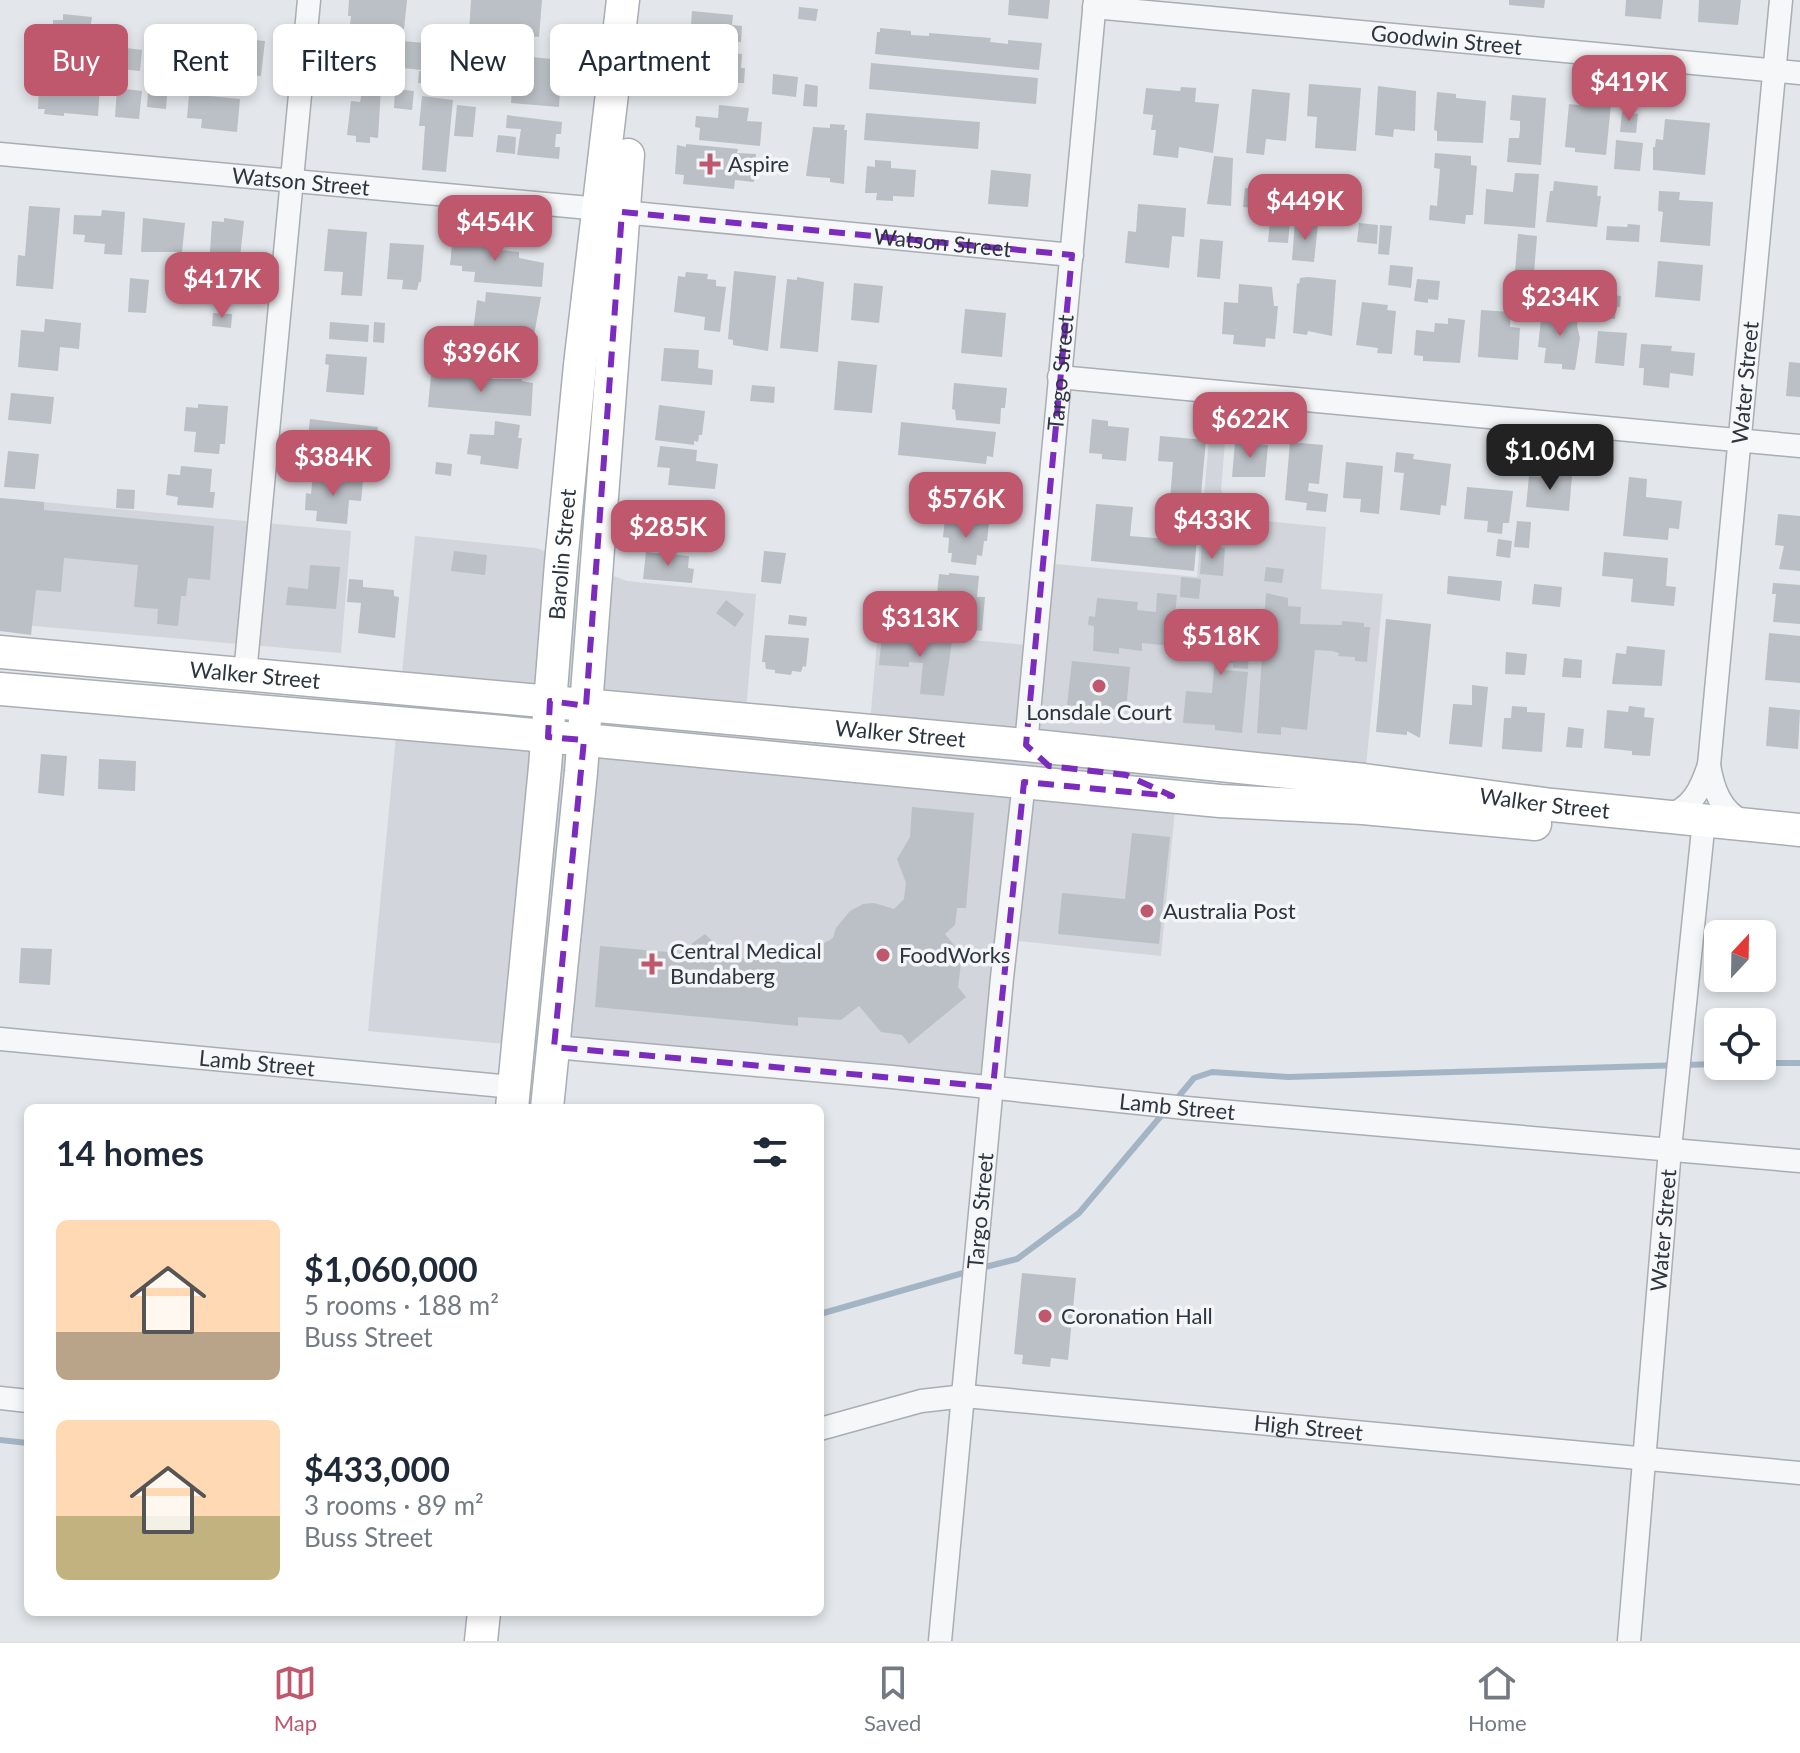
<!DOCTYPE html>
<html lang="en">
<head>
<meta charset="utf-8">
<style>
	:root { --surface:#fff; --page:#f2f2f3; --text:#1f2937; --muted:#747a83; --line:#e0e1e3; --accent:#bf586c }
	body { margin:0; font-family:Lato,sans-serif; background:var(--page); color:var(--text); height:100vh; display:flex; flex-direction:column; font-size:30px; white-space:nowrap }
	* { box-sizing:border-box; margin:0 }
	p { font-size:26px; color:var(--muted) }
	.icon { flex:none; width:44px; height:44px; fill:none; stroke:currentColor; stroke-width:2; stroke-linecap:round; stroke-linejoin:round }
	.map { position:relative; flex:1; overflow:hidden }
	.sheet { position:absolute; left:24px; top:1104px; width:800px; height:512px; display:flex; flex-direction:column; background:var(--surface); border-radius:12px; box-shadow:0 4px 12px #0003 }
	.sheet>* { flex:none }
	.banner { position:absolute; left:24px; top:24px; width:800px; height:72px; display:flex; gap:16px }
	.needle { width:52px; rotate:22deg }
	.tools { position:absolute; left:1704px; top:920px; display:grid; gap:16px }
	.tools a { display:grid; place-items:center; width:72px; height:72px; border-radius:12px; background:var(--surface); box-shadow:0 4px 12px #0003; font-size:40px }
	.price { position:absolute; translate:-50% -68px; padding:0 18px; border-radius:16px; background:var(--accent); color:#fff; font-size:26px; line-height:52px; filter:drop-shadow(0 2px 4px #0008) }
	.price::after { content:''; position:absolute; left:50%; top:48px; width:24px; height:18px; margin-left:-12px; background:inherit; clip-path:polygon(0 0,100% 0,50% 100%) }
	.price.on { background:#222; color:#fff }
	ul { padding:0; list-style:none }
	li { display:flex; align-items:center; gap:24px; height:200px; padding:0 32px }
	li span { display:grid; place-items:center; flex:none; width:224px; height:160px; border-radius:12px; color:#555 }
	li>.icon { margin-inline-start:auto }
	span .icon { width:96px; height:96px; fill:#fffc; stroke-width:1 }
	li b { font-size:34px }
	h2 { display:flex; justify-content:space-between; align-items:center; height:96px; padding:0 32px; font-size:34px }
	.pill { padding:0 28px; border-radius:12px; background:var(--surface); box-shadow:0 4px 12px #0003; font-size:28px; line-height:72px }
	.pill.on { background:var(--accent); color:#fff }
	.tabs { display:flex; justify-content:space-around; align-items:center; height:112px; border-top:2px solid var(--line); background:var(--surface); font-size:22px; color:var(--muted) }
	.tabs a { display:grid; justify-items:center; gap:4px }
	.tabs .on { color:var(--accent) }
	.map>svg:first-child { display:block }
	.built { fill:#d2d5db }
	.lines { fill:none; stroke-linecap:round; stroke-linejoin:round }
	.stream { stroke:#a3b5c5; stroke-width:6 }
	.building { fill:#bbc0c6 }
	.street-casing { stroke:#a9adb4; stroke-width:25 }
	.secondary-casing { stroke:#a9adb4; stroke-width:35 }
	.street { stroke:#f6f7f8; stroke-width:22 }
	.secondary { stroke:#fff; stroke-width:32 }
	.marked { fill:none; stroke:#7b2cbf; stroke-width:6; stroke-dasharray:16 10; stroke-linejoin:round }
	.poi-dot { fill:#bf586c; stroke:#f3f5f7; stroke-width:3 }
	.labels { text-anchor:middle; stroke-width:7; stroke-linejoin:round; paint-order:stroke }
	.street-label { font-size:22px; fill:#2d3540; stroke:#f3f5f7 }
	.poi-label { font-size:22px; fill:#2d3540; stroke:#f3f5f7; text-anchor:start }
</style>
</head>
<body>
<div class="map">
<svg width="1800" height="1641" viewBox="0 0 1800 1641">
	<rect width="100%" height="100%" fill="#e3e6ea"/>
	<path class="built" d="M1213,393L1229,395L1221,490L1236,518L1326,527L1321,589L1383,594L1363,796L1178,778L1161,956L1009,940L994,1090L368,1031L415,536L536,548L627,581L756,594L744,734L868,746L878,631L1036,646L1044,563L1197,577Z
		M0,498L351,531L341,653L0,623Z"/>
	<g class="lines">
		<path class="stream" d="M1762,1063H1800
			M1174,1102L1194,1078L1212,1072L1288,1077L1718,1064
			M981,1268L1017,1259L1079,1213L1166,1110
			M820,1314L970,1271
			M0,1440L28,1443"/>
	</g>
	<path class="building" d="M349,0H407L404,29L350,25L351,16H348Z
		M471,0H542L539,37L503,34L504,29H500L499,36L469,33Z
		M1009,0H1050L1048,19L1008,15Z
		M1509,0H1545L1544,8L1509,5Z
		M1626,0H1663L1661,19L1625,16Z
		M1699,0H1741L1738,25L1698,22Z
		M799,7L818,9L816,21L798,19Z
		M692,11L733,15L732,25L742,26L741,42L690,38Z
		M63,14L92,17L90,30L95,31L94,38H99L97,55L50,50L51,44L43,43L45,24L53,25V20H63Z
		M225,25L256,29L254,40L265,41L261,76L201,71L204,37L222,39Z
		M880,28L911,31V35L929,36V33L991,38L990,42L1008,44V40L1042,43L1039,70L875,54L877,32H880Z
		M354,37L425,43L422,70L352,63Z
		M428,43L454,46L451,86L418,83L419,71L426,72Z
		M111,46L142,50L140,71L109,68Z
		M695,50L742,54L741,68H745L744,83L692,81Z
		M521,56L562,60L559,107L511,103L513,71L520,72Z
		M871,63L1038,78L1036,104L869,89Z
		M773,74L798,77L796,97L772,94Z
		M47,75L75,78V84L100,86L98,116L64,113V116L44,114L45,109H38L39,85H46Z
		M149,79L168,81L166,109L147,107Z
		M805,84L818,86L817,107L803,106Z
		M1309,84L1361,88L1356,151L1315,148L1317,117L1307,116Z
		M363,86L381,88L378,138L370,137V143L356,142V136L347,135L351,101L360,102Z
		M1378,86L1416,91L1415,131L1394,129L1393,137L1375,135Z
		M1181,87L1196,88L1195,102L1219,104L1213,153L1179,147L1178,158L1153,155L1156,130H1151L1153,115L1143,114L1146,88L1180,91Z
		M117,88L142,91L139,119L115,117Z
		M395,89L414,91L412,110L394,108Z
		M1252,89L1290,93L1286,141L1266,139L1264,155L1246,153Z
		M1437,92L1456,94V98L1486,101L1483,143L1437,141V131L1434,130Z
		M189,94L240,99L237,132L201,128L202,119L187,118Z
		M1512,95L1546,98L1541,165L1507,162L1509,138H1519L1520,130V121L1510,120Z
		M422,96L453,100L446,172L422,170L425,126H419Z
		M1579,101L1611,104L1606,155L1575,152V148L1565,147L1569,104L1579,105Z
		M457,105L476,107L473,137L454,136Z
		M719,105L749,108L747,121L762,122L760,146L699,140L700,128L695,127L696,116L718,118Z
		M1622,112L1638,114L1636,133L1620,132Z
		M866,113L980,122L978,149L864,140Z
		M507,115L562,122L561,134H556L555,147H560L559,159L517,155L521,129L506,128Z
		M1665,119L1710,123L1705,175L1653,170V147H1655L1656,139L1663,140Z
		M830,124L845,125L844,130H847L844,184L830,182V178L806,176L813,127L830,128Z
		M498,135L516,137L515,154L496,152Z
		M1616,140L1643,143L1640,171L1614,169Z
		M686,144L738,149L737,153L756,154L754,182L735,180L734,189L683,184L684,175L675,174L677,145L686,147Z
		M1435,153L1471,156V165L1477,166L1473,215H1466L1465,224L1429,220L1430,205L1437,206L1440,169L1434,168Z
		M1214,156L1233,158L1231,206L1207,204Z
		M875,160L891,161V168L916,170L914,197L893,196V201L876,200L877,193H865L867,166L875,167Z
		M991,170L1031,174L1028,207L988,204Z
		M1515,173L1539,174L1535,228L1484,224L1486,189L1513,192Z
		M1297,175L1316,177L1312,214L1294,213Z
		M1554,181L1598,186L1597,196H1601L1597,227L1546,222L1550,191H1553Z
		M1245,188L1265,190L1263,209L1243,207Z
		M1659,191L1680,192L1679,200L1713,202L1710,246L1660,242L1663,212L1658,211Z
		M1138,204L1186,208L1184,237L1172,236L1169,268L1125,263L1128,231L1136,232Z
		M29,206L60,208L53,289L16,286L18,255L25,256Z
		M102,210L125,212L122,255L104,254L105,244L84,242L85,235L73,234L74,215L101,216Z
		M143,218L185,223L182,252H141Z
		M224,218L244,221L240,258L237,257L236,269L209,267L212,221L224,222Z
		M1270,220L1290,221L1288,243L1268,242Z
		M1295,222L1318,224L1314,262L1292,260Z
		M1359,223L1378,225L1377,244L1357,242Z
		M1628,224L1640,225L1639,242L1606,240L1607,226L1627,227Z
		M1380,225L1392,226L1389,255L1378,254Z
		M328,229L367,232L362,296L341,295L343,272L324,271Z
		M1518,234L1537,236L1532,297L1519,296L1520,285H1514Z
		M453,235L500,239L499,250L519,252V258L544,263L542,287L474,282L475,272L462,271V266L450,265Z
		M1200,239L1223,241L1220,279L1197,277Z
		M390,243L424,245L421,282H419L417,290L402,289L403,280L387,279Z
		M1658,261L1703,265L1700,301L1655,297Z
		M1390,265L1413,267L1411,288L1388,285Z
		M734,271L776,276L768,351L733,345V340L728,339Z
		M686,272L708,274L707,279L716,280V286L726,287L720,332L704,330L705,317L674,312L678,276L685,277Z
		M797,277L824,282L818,352L780,348L787,279L797,280Z
		M1308,277L1336,280L1332,336L1308,331L1307,335L1293,333L1297,283L1299,284L1300,278Z
		M130,278L149,280L146,313L128,312Z
		M1417,279L1440,281L1438,300L1428,299V303L1414,301Z
		M854,283L883,286L879,323L851,320Z
		M1239,284L1272,287L1274,306H1278L1275,339L1266,338L1265,347L1233,344L1234,335L1222,334L1224,302L1238,303Z
		M486,292L541,297L534,335L538,336L537,353L482,347L483,333L473,332L477,300L485,302Z
		M1602,294L1621,296L1620,307H1616L1615,319L1600,318Z
		M1362,302L1388,305L1387,310L1396,311L1392,354L1377,353L1378,348L1356,345Z
		M965,309L1006,313L1002,357L961,353Z
		M1481,310L1511,312L1510,327L1520,328L1518,360L1478,357Z
		M1542,310L1579,313L1577,326L1580,338L1575,370L1562,369V364L1544,363L1546,348L1538,347Z
		M213,313L232,314L231,328L212,326Z
		M1448,318L1465,320L1460,363L1423,361V356L1414,355L1416,330L1434,332L1435,323L1448,324Z
		M45,319L81,323L79,349L60,347L58,371L18,367L21,330L44,332Z
		M330,322L369,325L368,342L329,339Z
		M374,322L385,323L384,343L373,342Z
		M434,328L453,330L451,349L432,348Z
		M1598,331L1627,333L1624,366L1595,363Z
		M1641,344L1672,346L1671,351L1695,353L1693,376L1670,373L1669,388L1643,385L1644,368H1639Z
		M664,348L699,350L698,368L713,370L712,385L661,381Z
		M326,354L367,357L364,395L326,392L329,365L325,364Z
		M838,361L877,365L872,413L834,410Z
		M1789,362L1800,363V397L1786,396Z
		M443,372L475,377V375L492,376L491,379H522V381L533,383L531,416L428,407L431,374L443,375Z
		M954,383L1007,388L1005,408H1001L1000,424L956,420L955,410L952,409Z
		M752,385L775,387L774,403L750,401Z
		M11,393L54,397L51,424L8,420Z
		M198,404L228,406L225,444H220L219,454L194,452L196,432L184,431L186,407L198,408Z
		M659,405L705,411L702,435H699L698,442L694,441V445L655,440Z
		M310,419L378,427L376,442L365,441L364,450L307,446Z
		M1092,419L1108,421V426L1129,428L1126,461L1102,459V454L1089,453Z
		M495,421L520,425L518,438H522L518,469L480,464L481,456L467,454L470,434L494,435Z
		M901,422L996,432L993,457L987,456L986,464L898,455Z
		M1160,436L1206,440L1194,571L1091,561L1096,504L1133,507L1130,536L1167,539L1173,462L1158,461Z
		M1235,442L1268,445L1265,477H1232Z
		M1290,442L1323,445L1319,484L1309,483L1308,491L1328,494L1326,512L1306,510L1307,503L1285,500Z
		M660,446L697,450L696,461L718,464L715,489L668,485L670,468L657,467Z
		M8,451L39,454L35,489L4,487Z
		M320,452L343,454L342,464L319,462Z
		M1396,452L1414,454L1413,459L1451,464L1446,506L1441,505L1440,515L1400,510L1404,473L1394,472Z
		M436,462L452,464L451,476L435,474Z
		M1346,462L1383,466L1379,514L1360,512L1361,499L1343,498Z
		M181,466L212,469L210,492H215L213,508L177,505L178,497L166,495L168,474L180,475Z
		M1545,474L1572,476L1569,511L1526,507L1529,476L1545,477Z
		M313,475L363,481L361,501L349,500L347,524L316,521L317,511L305,510L306,493L311,494Z
		M942,475L987,478L985,513L931,509L933,484H942Z
		M1629,477L1647,479L1646,497L1682,501L1679,529L1669,528L1668,540L1623,536Z
		M1467,487L1513,491L1509,523H1503L1502,534L1487,532L1488,521L1464,519Z
		M117,489L135,490L134,509L116,508Z
		M0,498L44,502V510L214,526L210,580L188,578L186,596H181L178,626L157,624L158,609L134,607L138,565L64,558L61,592L36,590L31,635L0,631Z
		M655,500L715,506L712,537L652,532Z
		M1778,514L1800,516V571L1779,569L1784,546L1775,545Z
		M945,519L989,523L987,541H984L982,556L977,555L976,565L951,562L952,553H948L949,538L943,537Z
		M1517,521L1531,522L1529,548L1514,547Z
		M1498,539L1512,541L1510,558L1496,556Z
		M1202,545L1225,548L1223,576L1200,574Z
		M454,551L487,555L485,575L451,571Z
		M764,551L786,553L781,584L761,582Z
		M646,552L689,556L688,568L694,569L692,583L643,579Z
		M1604,552L1668,558L1666,586L1676,587L1674,606L1631,602L1633,579L1602,576Z
		M310,565L340,567L336,609L286,605L288,587L308,589Z
		M1266,567L1284,569L1282,583L1264,581Z
		M949,573L979,576L977,597H985L982,631L934,626L939,574L949,575Z
		M1448,576L1502,581L1500,601L1447,594Z
		M1181,577L1201,579L1199,599L1180,597Z
		M349,579L363,580V587L394,590V596L399,597L395,638L358,633L361,603L347,602Z
		M1773,583L1800,585V624L1773,622L1776,594H1772Z
		M1534,584L1562,587L1560,607L1532,604Z
		M884,591L902,593L901,603L883,601Z
		M1157,593L1177,595L1172,646L1142,643V651L1119,648V654L1093,651L1094,626L1088,625L1089,616L1095,617L1097,598L1138,602L1137,610L1156,612Z
		M1266,593L1288,598V606L1301,607L1300,624L1342,625V621L1364,623V627H1370L1367,662L1355,661V657L1338,656L1339,653L1332,651L1315,650L1307,730L1281,727V735L1257,733Z
		M726,600L744,614L735,627L716,613Z
		M789,615L807,617L806,626L788,624Z
		M882,617L900,619L899,629L881,627Z
		M1193,617L1252,623L1250,647L1225,645L1224,654L1249,653L1248,669L1233,668V663L1223,662V670L1248,672L1242,733L1215,730V725L1183,723L1186,691L1212,693L1216,644L1190,642Z
		M1386,619L1431,624L1420,738L1407,731V735L1376,732Z
		M1769,633L1800,636V683L1765,680Z
		M765,635L809,638L806,667L803,666L801,672L792,671L791,675L775,673V670L766,669L765,662H762Z
		M882,635L952,641L944,696L920,694L923,663L909,662V667L879,665Z
		M1627,646L1665,650L1662,686L1612,684L1616,653L1626,654Z
		M1506,652L1527,654L1525,675L1505,674Z
		M1564,658L1582,660L1581,678L1562,677Z
		M1072,661L1130,667L1126,710L1067,705Z
		M1472,685L1488,687L1482,747L1449,744L1453,704L1472,705Z
		M1512,706L1527,707V712L1545,713L1542,752L1502,749L1504,718H1511Z
		M1629,706L1645,708L1644,717L1654,718L1650,756L1632,755V751L1604,748L1607,710L1628,712Z
		M1769,707L1800,710L1798,749L1766,746Z
		M1568,727L1584,729L1582,748L1566,747Z
		M41,754L67,756L64,796L38,793Z
		M99,759L136,761L135,791L98,789Z
		M912,807L974,813L966,908H957L955,925L945,934L962,955L958,987L966,997L909,1044L902,1035L881,1032L859,1006L841,1020L798,1017V1026L595,1007L600,946L679,953L705,934L728,957L791,963L792,955L807,953L833,938L836,928L850,911L863,904L874,903L894,909L904,899L906,883L897,859L910,837Z
		M1132,833L1170,837L1159,944L1058,934L1062,893L1125,899Z
		M21,948L52,949L50,985L19,983Z
		M1022,1273L1076,1278L1068,1360L1051,1358L1050,1367L1022,1364L1023,1355L1014,1354Z"/>
	<g class="lines">
		<g class="street-casing">
			<g id="street">
				<path id="s1" d="M1094,7L1800,73"/>
				<path id="s2" d="M0,154L600,209"/>
				<path id="s3" d="M622,212L1072,255"/>
				<path d="M1059,377L1800,446"/>
				<path d="M245,674L309,0"/>
				<path id="s4" d="M1026,745L1095,0"/>
				<path d="M1709,765C1713,789 1721,812 1744,822"/>
				<path id="s5" d="M1666,816C1692,809 1701,789 1709,765L1781,0"/>
				<path id="s6" d="M0,1039L513,1087"/>
				<path id="s7" d="M554,1047L892,1077L1186,1108L1800,1161"/>
				<path d="M0,1398L28,1401"/>
				<path id="s8" d="M820,1429L921,1401L965,1396L1800,1473"/>
				<path id="s9" d="M940,1641L1002,978L1024,782"/>
				<path id="s10" d="M1629,1641L1670,1149L1704,820"/>
			</g>
		</g>
		<g class="secondary-casing">
			<g id="secondary">
				<path id="s11" d="M0,652L1026,745L1364,780L1552,805L1800,830"/>
				<path d="M0,689L503,732L1220,801L1363,808L1535,824"/>
				<path id="s12" d="M512,1108L545,767L561,563L580,365L623,0"/>
				<path d="M547,1108L581,772L628,155"/>
				<path d="M481,1641L484,1612"/>
			</g>
		</g>
		<use href="#street" class="street"/>
		<use href="#secondary" class="secondary"/>
	</g>
	<path class="marked" d="M622,212L1072,255L1026,745L1049,766L1126,775L1172,796L1024,782L993,1087L554,1047L584,740L548,737L550,701L586,706Z"/>
	<g class="poi-dot">
		<path d="M706 152h8v8h8v8h-8v8h-8v-8h-8v-8h8z"/>
		<circle cx="1099" cy="686" r="8"/>
		<circle cx="1147" cy="911" r="8"/>
		<circle cx="883" cy="955" r="8"/>
		<path d="M648 952h8v8h8v8h-8v8h-8v-8h-8v-8h8z"/>
		<circle cx="1045" cy="1316" r="8"/>
	</g>
	<g class="labels">
		<g class="street-label">
			<text dy="8" stroke="none"><textPath href="#s1" startOffset="354">Goodwin Street</textPath></text>
			<text dy="8" stroke="none"><textPath href="#s2" startOffset="302">Watson Street</textPath></text>
			<text dy="8" stroke="none"><textPath href="#s3" startOffset="322">Watson Street</textPath></text>
			<text dy="8" stroke="none"><textPath href="#s4" startOffset="374">Targo Street</textPath></text>
			<text dy="8" stroke="none"><textPath href="#s5" startOffset="454">Water Street</textPath></text>
			<text dy="8" stroke="none"><textPath href="#s12" startOffset="556">Barolin Street</textPath></text>
			<text dy="8" stroke="none"><textPath href="#s11" startOffset="256">Walker Street</textPath></text>
			<text dy="8" stroke="none"><textPath href="#s11" startOffset="904">Walker Street</textPath></text>
			<text dy="8" stroke="none"><textPath href="#s11" startOffset="1552">Walker Street</textPath></text>
			<text dy="8" stroke="none"><textPath href="#s6" startOffset="258">Lamb Street</textPath></text>
			<text dy="8" stroke="none"><textPath href="#s7" startOffset="626">Lamb Street</textPath></text>
			<text dy="8" stroke="none"><textPath href="#s9" startOffset="432">Targo Street</textPath></text>
			<text dy="8" stroke="none"><textPath href="#s10" startOffset="412">Water Street</textPath></text>
			<text dy="8" stroke="none"><textPath href="#s8" startOffset="494">High Street</textPath></text>
		</g>
		<g class="poi-label">
			<text x="728" y="172">Aspire</text>
			<text x="1099" y="720" text-anchor="middle">Lonsdale Court</text>
			<text x="1163" y="919">Australia Post</text>
			<text x="670" y="959">Central Medical<tspan x="670" dy="25">Bundaberg</tspan></text>
			<text x="899" y="963">FoodWorks</text>
			<text x="1061" y="1324">Coronation Hall</text>
		</g>
	</g>
</svg>
<div class="tools">
<a><svg class="needle" viewBox="-14 -14 28 28"><path d="M0-13l5 13h-10z" fill="#e53935"/><path d="M0 13l5-13h-10z" fill="#747a83"/></svg></a>
<a><svg class="icon" aria-label="locate" viewBox="0 0 24 24"><circle cx="12" cy="12" r="6"/><path d="M12 2v4M12 18v4M2 12h4M18 12h4"/></svg></a>
</div>
<b class="price" style="left:1629px;top:123px">$419K</b>
<b class="price" style="left:1305px;top:242px">$449K</b>
<b class="price" style="left:495px;top:263px">$454K</b>
<b class="price" style="left:222px;top:320px">$417K</b>
<b class="price" style="left:1560px;top:338px">$234K</b>
<b class="price" style="left:481px;top:394px">$396K</b>
<b class="price" style="left:1250px;top:460px">$622K</b>
<b class="price on" style="left:1550px;top:492px">$1.06M</b>
<b class="price" style="left:333px;top:498px">$384K</b>
<b class="price" style="left:966px;top:540px">$576K</b>
<b class="price" style="left:1212px;top:561px">$433K</b>
<b class="price" style="left:668px;top:568px">$285K</b>
<b class="price" style="left:920px;top:659px">$313K</b>
<b class="price" style="left:1221px;top:677px">$518K</b>
<div class="banner">
<a class="pill on">Buy</a>
<a class="pill">Rent</a>
<a class="pill">Filters</a>
<a class="pill">New</a>
<a class="pill">Apartment</a>
</div>
<section class="sheet">
<h2>14 homes<svg class="icon" aria-label="filters" viewBox="0 0 24 24"><path d="M4 7h16M4 17h16"/><circle cx="9" cy="7" r="2"/><circle cx="15" cy="17" r="2"/></svg></h2>
<ul>
<li><span style="background:linear-gradient(#ffd9b3 70%,#b9a48a 0)"><svg class="icon" aria-label="home" viewBox="0 0 24 24"><path d="M3 11l9-7 9 7M6 9v11h12V9"/></svg></span><div><b>$1,060,000</b><p>5 rooms · 188 m²</p><p>Buss Street</p></div></li>
<li><span style="background:linear-gradient(#ffd9b3 60%,#c2b280 0)"><svg class="icon" aria-label="home" viewBox="0 0 24 24"><path d="M3 11l9-7 9 7M6 9v11h12V9"/></svg></span><div><b>$433,000</b><p>3 rooms · 89 m²</p><p>Buss Street</p></div></li>
</ul>
</section>
</div>
<nav class="tabs">
<a class="on"><svg class="icon" aria-label="map" viewBox="0 0 24 24"><path d="M3 6l6-2 6 2 6-2v14l-6 2-6-2-6 2zM9 4v14M15 6v14"/></svg>Map</a>
<a><svg class="icon" aria-label="saved" viewBox="0 0 24 24"><path d="M7 4h10v16l-5-4-5 4z"/></svg>Saved</a>
<a><svg class="icon" aria-label="home" viewBox="0 0 24 24"><path d="M3 11l9-7 9 7M6 9v11h12V9"/></svg>Home</a>
</nav>
</body>
</html>
